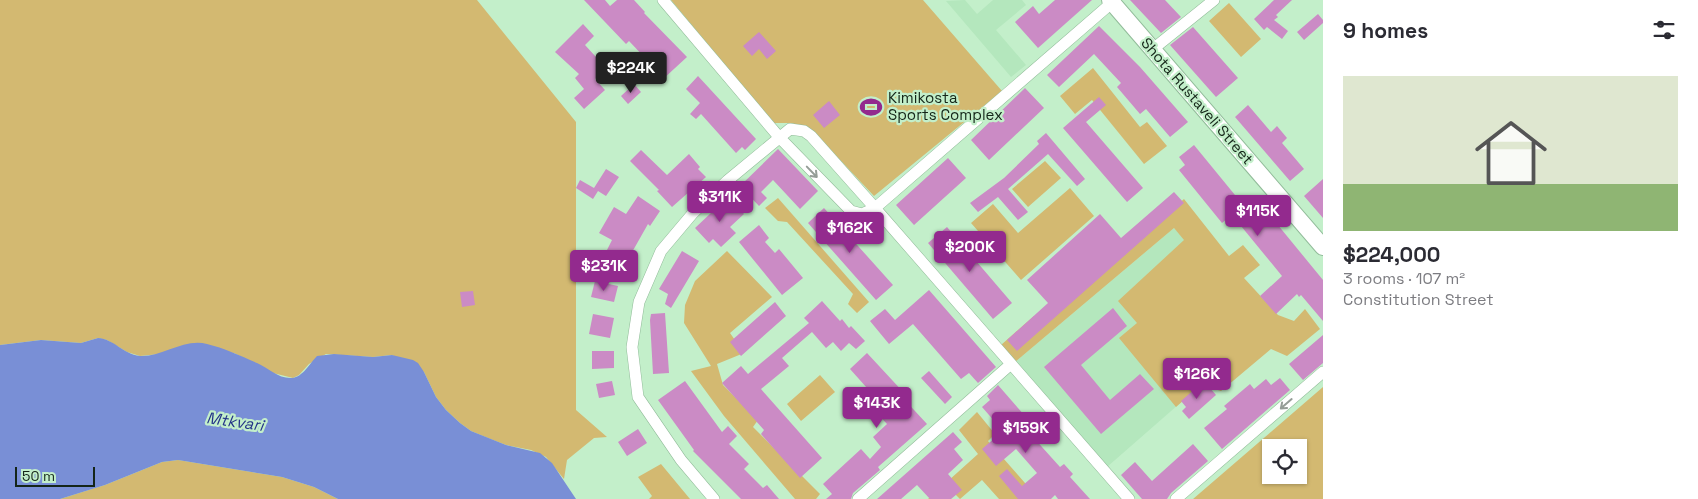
<!DOCTYPE html>
<html lang="en">
<head>
<meta charset="utf-8">
<style>
	:root { --surface:#fff; --page:#f7f7f7; --text:#2b2b33; --muted:#7c7c81; --line:#e1e1e2; --accent:#932a8e }
	body { margin:0; font-family:"Space Grotesk",sans-serif; background:var(--page); color:var(--text); height:100vh; display:flex; flex-direction:column; font-size:19px; white-space:nowrap }
	* { box-sizing:border-box; margin:0 }
	p { font-size:16px; color:var(--muted) }
	.icon { flex:none; width:28px; height:28px; fill:none; stroke:currentColor; stroke-width:2; stroke-linecap:round; stroke-linejoin:round }
	.map { position:relative; flex:1; overflow:hidden }
	.drawer { display:flex; flex-direction:column; background:var(--surface); width:375px }
	.drawer>* { flex:none }
	.buttons { position:absolute; left:1262px; top:439px; display:grid; gap:10px }
	.buttons a { display:grid; place-items:center; width:45px; height:45px; border-radius:0px; background:var(--surface); box-shadow:0 1px 4px #0004; font-size:25px }
	.scale { position:absolute; left:15px; bottom:12px; width:80px; box-sizing:border-box; padding-left:5px; border:2px solid #142518; border-top:0; font-size:14px; line-height:18px; white-space:nowrap; color:#142518; -webkit-text-stroke:4px #c3efca; paint-order:stroke }
	.price { position:absolute; translate:-50% -42px; padding:0 11px; border-radius:5px; background:var(--accent); color:#fff; font-size:16px; line-height:32px; filter:drop-shadow(0 1px 2px #0008) }
	.price::after { content:''; position:absolute; left:50%; top:30px; width:15px; height:11px; margin-left:-8px; background:inherit; clip-path:polygon(0 0,100% 0,50% 100%) }
	.price.selected { background:#222; color:#fff }
	ul { padding:0; list-style:none }
	li { display:grid; align-content:center; gap:10px; height:265px; padding:0 20px }
	li+li { border-top:1px solid var(--line) }
	li span { display:grid; place-items:center; height:155px; border-radius:0px; color:#555 }
	li>.icon { margin-inline-start:auto }
	span .icon { width:90px; height:90px; fill:#fffc; stroke-width:1 }
	li b { font-size:21px }
	h2 { display:flex; justify-content:space-between; align-items:center; height:60px; padding:0 20px; font-size:21px }
	main { display:flex; flex:1; min-height:0 }
	.map>svg:first-child { display:block }
	.built { fill:#b4e7bd }
	.green { fill:#d3b971; fill-rule:evenodd }
	.water { fill:#798fd6 }
	.building { fill:#cb8bc5 }
	.lines { fill:none; stroke-linecap:round; stroke-linejoin:round }
	.street-casing { stroke:#92bc9a; stroke-width:12 }
	.secondary-casing { stroke:#92bc9a; stroke-width:18 }
	.street { stroke:#fff; stroke-width:11 }
	.secondary { stroke:#fff; stroke-width:16 }
	.oneway { stroke:#959d97 }
	.labels { text-anchor:middle; stroke-width:4.5; stroke-linejoin:round; paint-order:stroke }
	.poi-label { font-size:15px; fill:#142518; stroke:#c3efca; text-anchor:start }
	.street-label { font-size:15px; fill:#142518; stroke:#c3efca }
	.water-label { font-size:16px; font-style:italic; fill:#253588; stroke:#c3efca }
</style>
</head>
<body>
<main>
<div class="map">
<svg width="1323" height="499" viewBox="0 0 1323 499">
	<rect width="100%" height="100%" fill="#c3efca"/>
	<path class="built" d="M965,0L977,14L993,0H1022L1026,5L996,30L1026,65L1011,77L946,1Z
		M1174,228L1266,328L1107,467L1015,362Z"/>
	<path class="green" d="M0,0H477L576,122V410L607,437L594,438L567,460L564,479L546,457L531,450L506,445L488,438L471,431L460,423L446,410L436,397L424,372L392,355L373,357L326,354L309,364L299,375L293,378L273,373L234,353L175,349L160,354L140,356L127,352L107,340L98,338L81,343L41,340L0,345Z
		M671,0H923L1002,91L874,196L811,129L791,123H773Z
		M1229,3L1261,39L1241,57L1209,21Z
		M1093,68L1140,127L1147,122L1167,146L1144,164L1092,100L1075,114L1060,96Z
		M1045,161L1061,178L1028,207L1012,189Z
		M1070,188L1094,216L1021,280L971,223L993,204L1018,233Z
		M778,198L869,302L857,313L848,304L853,294L787,222L778,221L765,208Z
		M1184,199L1229,256L1243,245L1260,265L1244,278L1278,315L1294,321L1305,309L1320,329L1287,356L1271,349L1221,391L1201,385L1176,407L1119,338L1137,323L1118,301L1184,240L1174,228L1015,362L1001,345L1034,316L1042,322Z
		M727,251L772,297L730,333L744,353L717,364L723,385L758,420L753,427L820,494L816,499H795L724,416L691,371L711,366L684,323L685,305L695,281Z
		M820,375L835,392L801,421L787,404Z
		M1323,387V499H1193ZM1271,448H1299V475H1271Z
		M977,412L995,434L988,441L1039,499H999L982,480L960,499L951,490L940,499H928L978,454L959,430Z
		M178,460L282,477L314,487L338,499H60L105,485L162,462Z
		M661,464L690,499H649L652,496L638,477Z"/>
	<path class="water" d="M98,338C114,339 123,354 140,356C163,357 184,338 207,344C224,348 241,356 257,363C268,368 279,379 292,378C303,377 310,363 317,356L334,354L373,357L392,355L413,360L418,363L424,372L436,397L446,410L460,423L471,431L506,445L540,453L552,463L576,499H338L314,487L282,477L178,460L162,462L105,485L60,499H0V345L41,340L81,343Z"/>
	<path class="building" d="M584,0H605L610,6L617,0H634L645,12L644,13L687,57L662,80L645,61L647,60L629,41L626,44Z
		M1055,0H1092L1038,48L1015,22L1033,6L1039,14Z
		M1130,0H1165L1181,17L1161,33Z
		M1274,0H1292L1276,15L1278,17L1274,20L1288,31L1282,39L1267,27L1264,30L1254,19Z
		M1318,14L1323,20V23L1304,40L1297,32Z
		M583,24L594,36L585,45L607,69L595,79L605,90L584,109L574,98L584,89L575,78L579,74L555,52Z
		M1099,26L1140,67L1188,122L1170,137L1146,109L1140,114L1117,87L1121,83L1094,54L1059,87L1047,75Z
		M1193,27L1238,78L1216,97L1170,45Z
		M759,32L776,51L767,59L759,49L752,56L743,46Z
		M698,76L756,139L745,150L742,147L736,153L701,114L696,119L690,114L700,103L686,89Z
		M634,84L641,92L628,104L621,96Z
		M1025,88L1044,108L989,160L971,140Z
		M1099,97L1106,105L1086,122L1143,188L1127,202L1063,128Z
		M829,101L840,115L824,128L813,115Z
		M1248,105L1271,132L1277,126L1287,138L1282,143L1304,169L1290,181L1235,117Z
		M1046,133L1085,179L1077,186L1048,154L1008,189L1028,212L1018,220L998,197L978,212L970,203L1004,178L1039,144L1037,141Z
		M1194,145L1262,228L1273,219L1323,280V321L1301,295L1299,297L1297,294L1276,314L1260,296L1282,276L1232,215L1222,223L1179,170L1185,165L1179,157Z
		M778,149L818,191L800,209L773,180L761,192L767,198L759,206L740,186Z
		M641,150L667,175L689,154L700,167L698,169L706,177L672,207L657,191L659,190L630,161Z
		M948,158L966,178L914,225L896,205Z
		M606,169L619,177L606,196L598,191L593,199L576,188L580,180L594,188Z
		M1323,179V218L1304,196Z
		M1174,192L1184,203L1017,351L1007,340L1048,303L1027,280L1100,214L1121,238Z
		M638,196L660,211L650,226L648,224L631,254L623,272L601,262L612,240L599,233L614,207L626,214Z
		M728,197L744,214L730,227L736,233L721,247L713,239L709,243L695,228Z
		M824,208L893,285L876,300L808,223Z
		M759,225L769,238L765,242L775,253L779,249L803,278L782,295L739,242Z
		M947,227L1012,303L993,319L928,243Z
		M682,251L699,261L671,308L665,304L668,294L659,289Z
		M595,281L618,286L614,302L591,297Z
		M929,290L996,367L978,383L969,373L961,379L913,324L889,344L870,321L885,309L895,320Z
		M473,291L475,305L462,307L460,292Z
		M822,301L840,321L842,319L849,328L851,326L865,341L856,349L849,343L841,351L833,342L826,348L812,332L782,358L789,366L761,389L822,458L800,478L761,434L764,430L722,383L741,366L748,374L809,323L804,318Z
		M775,302L786,316L741,356L730,342Z
		M1113,308L1127,326L1081,365L1110,400L1140,374L1154,389L1101,434L1044,367Z
		M665,313L669,373L653,374L650,320L651,314Z
		M593,314L614,318L610,338L589,334Z
		M1323,335V363L1303,380L1289,364Z
		M592,351H614V368L592,369Z
		M867,353L905,394L902,397L927,424L878,467L880,470L853,493L851,499H826L832,494L823,484L861,449L870,459L881,447L873,437L887,424L860,395L867,388L850,369Z
		M929,371L952,397L945,404L921,378Z
		M1280,378L1290,390L1222,449L1204,428L1227,409L1224,406L1250,384L1254,389L1266,379L1271,385Z
		M612,381L615,395L599,398L596,384Z
		M685,381L722,432L728,426L737,436L729,444L749,464L744,469L763,488L767,485L779,499H741L693,451L694,450L658,400Z
		M1204,381L1216,395L1189,419L1182,411L1186,407L1181,401Z
		M998,385L1039,432L1033,437L1060,467L1064,464L1073,474L1070,477L1090,499H1058L1055,495L1051,499H1018L999,476L1007,469L1022,486L1037,473L1016,449L996,466L982,449L1003,431L982,407L990,400L987,396Z
		M638,429L647,443L627,456L618,442Z
		M953,432L962,442L954,449L963,460L948,474L962,490L951,499H930L917,485L901,499H877Z
		M1193,444L1208,461L1171,493L1167,499H1142L1121,475L1135,462L1152,481Z"/>
	<g class="lines">
		<g class="street-casing">
			<path id="street" d="M663,0L779,137L851,211L862,214L875,208L811,136L804,131L790,129L727,181L693,213L661,251L639,302L632,347L638,397L681,460L714,499
				M1115,0L875,208L1129,499
				M1153,49L1214,0
				M858,499L1011,364
				M1176,499L1323,372"/>
		</g>
		<g class="secondary-casing">
			<path id="secondary" d="M1110,0L1323,247"/>
		</g>
		<use href="#street" class="street"/>
		<use href="#secondary" class="secondary"/>
	</g>
	<defs><path id="oneway-shaft" d="M-6 0H5M1.5-3L5.5 0L1.5 3" fill="none" stroke-width="1.6" stroke-linecap="round" stroke-linejoin="round" transform="scale(1.25)"/></defs>
	<g class="oneway">
		<use href="#oneway-shaft" transform="translate(812 172) rotate(46)"/>
		<use href="#oneway-shaft" transform="translate(1286 404) rotate(139)"/>
	</g>
	<defs>
		<g id="stadium-bare" transform="scale(1.725)"><path d="M0-5a6.5 5 0 1 0 0 10a6.5 5 0 1 0 0-10ZM-3.5-1.8h7v3.6h-7Z" fill="#932a8e" stroke="#c3efca" stroke-width="2.5" paint-order="stroke"/></g>
	</defs>
	<g fill-rule="evenodd">
		<use href="#stadium-bare" x="871" y="107"/>
	</g>
	<g class="labels">
		<g class="poi-label">
			<text x="888" y="103">Kimikosta<tspan x="888" dy="17">Sports Complex</tspan></text>
		</g>
		<g class="street-label">
			<text transform="translate(1197 101) rotate(49)" y="5">Shota Rustaveli Street</text>
		</g>
		<g class="water-label">
			<text transform="translate(235 421) rotate(8)" y="6">Mtkvari</text>
		</g>
	</g>
</svg>
<div class="buttons">
<a><svg class="icon" aria-label="locate" viewBox="0 0 24 24"><circle cx="12" cy="12" r="6"/><path d="M12 2v4M12 18v4M2 12h4M18 12h4"/></svg></a>
</div>
<div class="scale">50 m</div>
<b class="price selected" style="left:631px;top:94px">$224K</b>
<b class="price" style="left:720px;top:223px">$311K</b>
<b class="price" style="left:1258px;top:237px">$115K</b>
<b class="price" style="left:850px;top:254px">$162K</b>
<b class="price" style="left:970px;top:273px">$200K</b>
<b class="price" style="left:604px;top:292px">$231K</b>
<b class="price" style="left:1197px;top:400px">$126K</b>
<b class="price" style="left:877px;top:429px">$143K</b>
<b class="price" style="left:1026px;top:454px">$159K</b>
</div>
<section class="drawer">
<h2>9 homes<svg class="icon" aria-label="filters" viewBox="0 0 24 24"><path d="M4 7h16M4 17h16"/><circle cx="9" cy="7" r="2"/><circle cx="15" cy="17" r="2"/></svg></h2>
<ul>
<li><span style="background:linear-gradient(#dfe7d0 70%,#8fb573 0)"><svg class="icon" aria-label="home" viewBox="0 0 24 24"><path d="M3 11l9-7 9 7M6 9v11h12V9"/></svg></span><div><b>$224,000</b><p>3 rooms · 107 m²</p><p>Constitution Street</p></div></li>
</ul>
</section>
</main>
</body>
</html>
